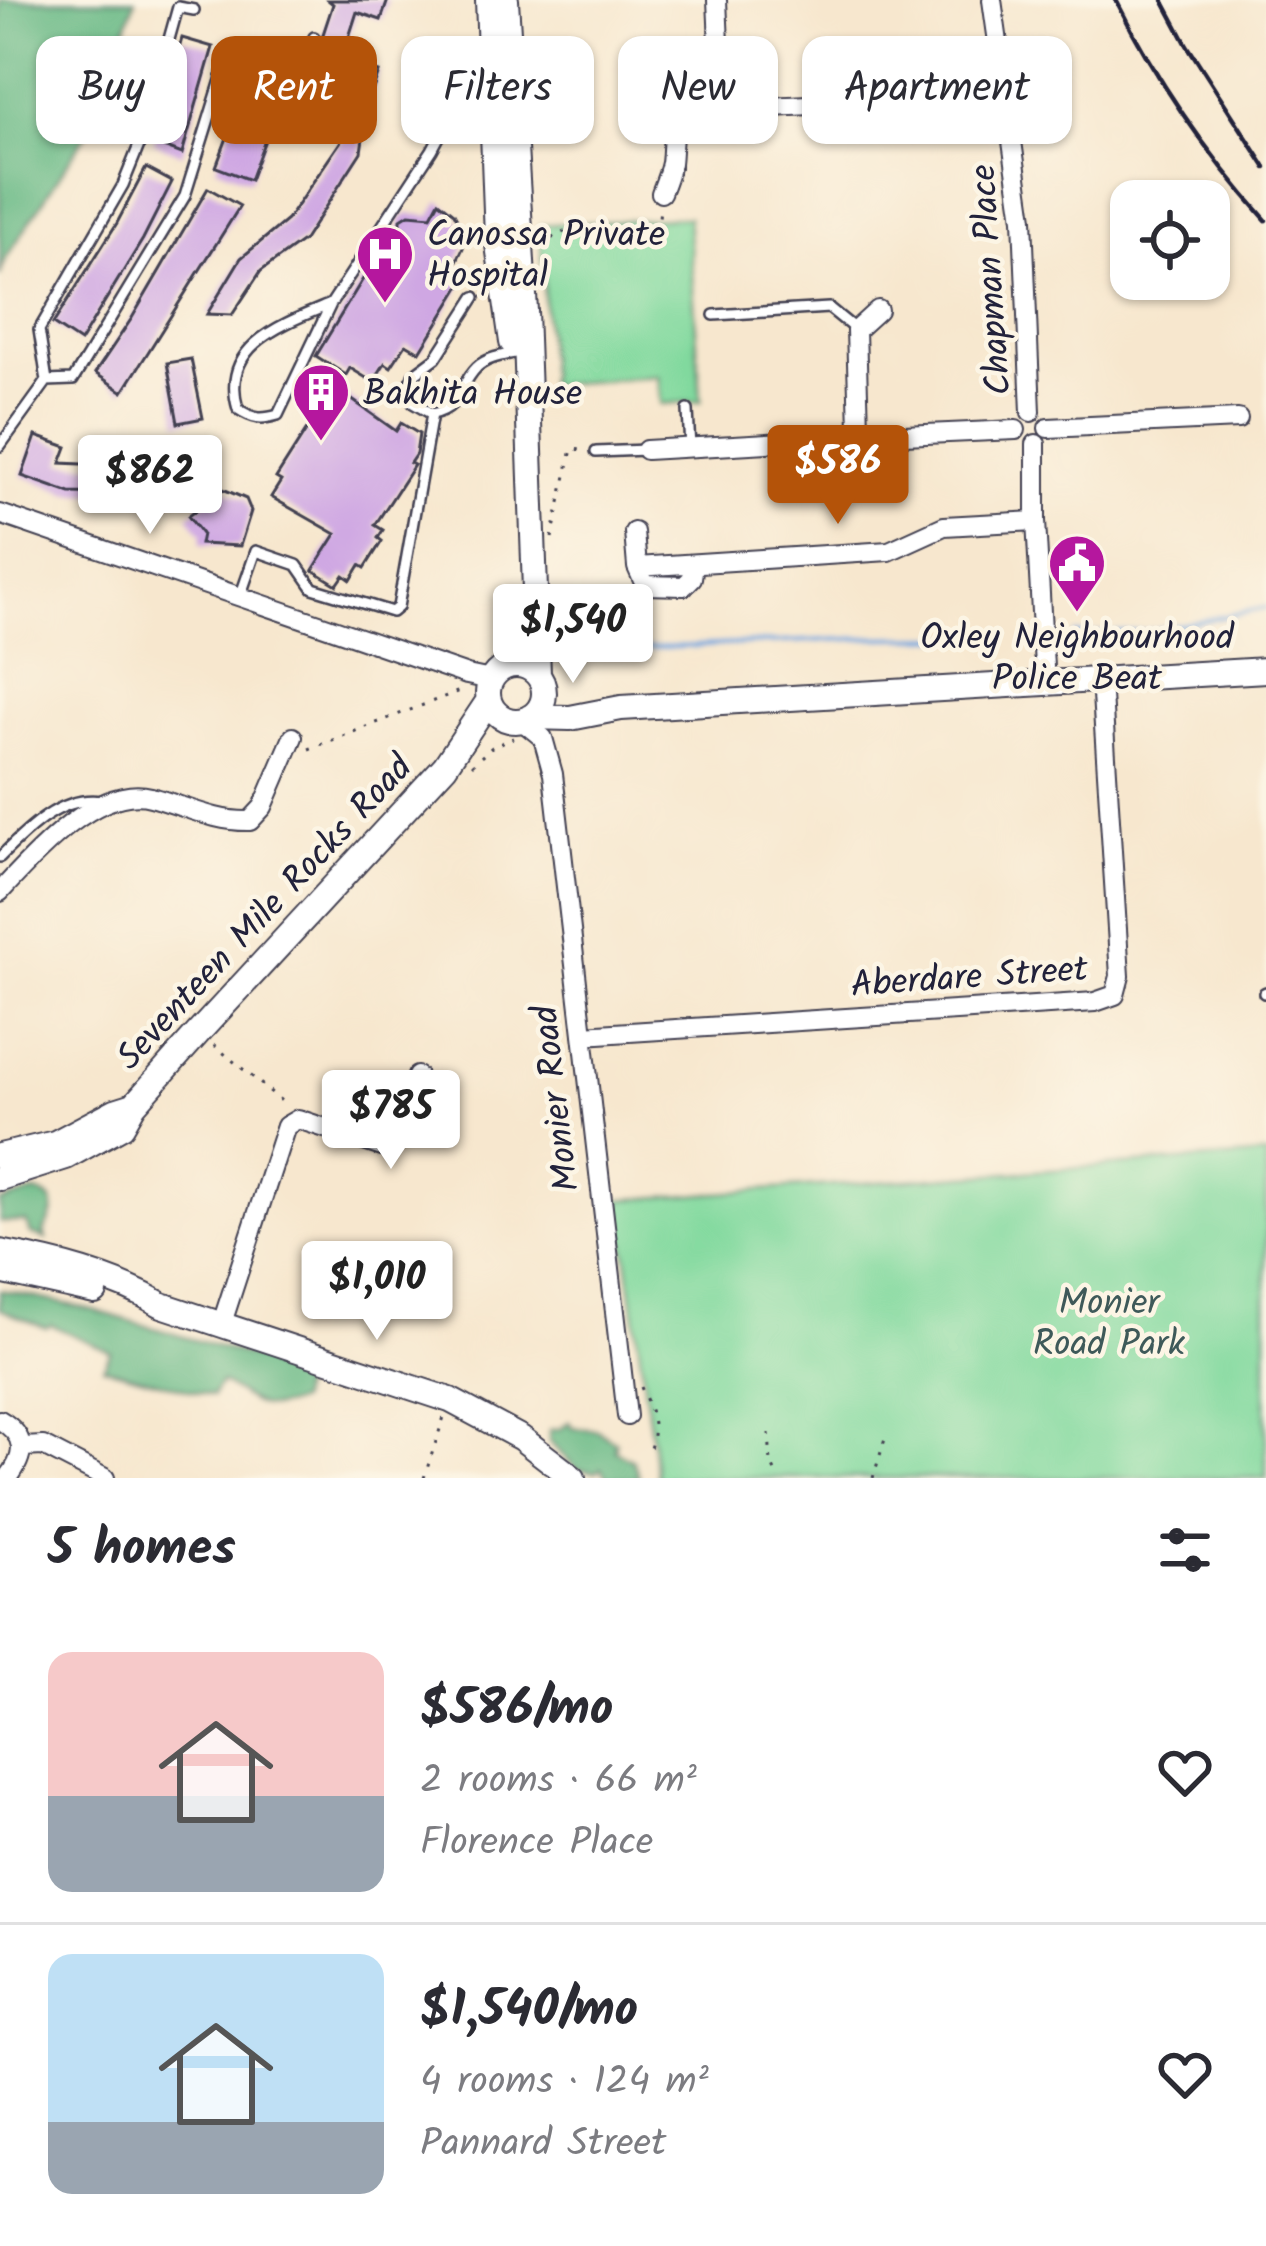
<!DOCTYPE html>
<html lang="en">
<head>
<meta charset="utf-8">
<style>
	:root { --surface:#fff; --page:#f2f2f3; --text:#2b2b33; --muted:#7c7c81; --line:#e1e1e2; --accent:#b45309 }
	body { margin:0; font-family:Kalam,sans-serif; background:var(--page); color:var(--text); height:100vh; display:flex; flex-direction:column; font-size:45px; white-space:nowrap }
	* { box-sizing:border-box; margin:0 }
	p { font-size:39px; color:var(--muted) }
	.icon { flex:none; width:66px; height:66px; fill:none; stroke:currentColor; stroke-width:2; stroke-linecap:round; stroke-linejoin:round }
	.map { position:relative; height:1478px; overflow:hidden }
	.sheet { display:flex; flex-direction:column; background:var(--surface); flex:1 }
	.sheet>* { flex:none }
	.top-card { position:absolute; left:36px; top:36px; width:1194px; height:108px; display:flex; gap:24px }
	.controls { position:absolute; left:1110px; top:180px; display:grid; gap:24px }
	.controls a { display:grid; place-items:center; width:120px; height:120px; border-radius:24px; background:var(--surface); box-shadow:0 3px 9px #0004; font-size:60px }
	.price { position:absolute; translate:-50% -102px; padding:0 27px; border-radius:12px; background:#fff; color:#222; font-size:39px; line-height:78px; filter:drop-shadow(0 3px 6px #0008) }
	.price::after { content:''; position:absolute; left:50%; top:72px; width:36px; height:27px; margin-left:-18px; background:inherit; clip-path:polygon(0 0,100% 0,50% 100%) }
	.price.selected { background:var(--accent); color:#fff }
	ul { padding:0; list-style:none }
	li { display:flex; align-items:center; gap:36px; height:300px; padding:0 48px }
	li+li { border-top:3px solid var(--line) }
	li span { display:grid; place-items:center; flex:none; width:336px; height:240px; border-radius:24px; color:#555 }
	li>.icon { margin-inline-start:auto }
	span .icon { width:144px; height:144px; fill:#fffc; stroke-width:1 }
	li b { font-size:51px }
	h2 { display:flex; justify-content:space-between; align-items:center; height:144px; padding:0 48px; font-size:51px }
	.chip { padding:0 42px; border-radius:24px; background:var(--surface); box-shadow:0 3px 9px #0004; font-size:42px; line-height:108px }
	.chip.selected { background:var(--accent); color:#fff }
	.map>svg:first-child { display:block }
	.green { fill:#81d99e; stroke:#527e6c; stroke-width:3 }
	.forest { fill:#68b985; stroke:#456e60; stroke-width:3 }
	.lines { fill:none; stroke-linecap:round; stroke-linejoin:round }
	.stream { stroke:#71a5de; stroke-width:4.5 }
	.building { fill:#cfa7e3 }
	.lane-casing { stroke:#424051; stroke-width:14 }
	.street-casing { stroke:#424051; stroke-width:22 }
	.secondary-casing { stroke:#424051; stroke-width:28 }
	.path { stroke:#424051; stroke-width:3; stroke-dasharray:3 9; stroke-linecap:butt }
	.lane { stroke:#fff; stroke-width:9 }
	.street { stroke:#fff; stroke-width:18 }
	.secondary { stroke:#fff; stroke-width:24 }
	.rail { stroke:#22223b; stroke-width:4.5 }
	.labels { text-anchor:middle; stroke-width:9; stroke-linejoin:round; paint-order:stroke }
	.poi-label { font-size:36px; fill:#22223b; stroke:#fcf5e5; text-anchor:start }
	.street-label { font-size:36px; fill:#22223b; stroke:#fcf5e5 }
	.park-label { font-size:36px; fill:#3e5959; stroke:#fcf5e5 }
</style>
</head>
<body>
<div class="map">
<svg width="1266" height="1478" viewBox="0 0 1266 1478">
	<rect width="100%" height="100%" fill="#fcf5e5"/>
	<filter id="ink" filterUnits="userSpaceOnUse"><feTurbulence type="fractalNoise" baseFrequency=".00833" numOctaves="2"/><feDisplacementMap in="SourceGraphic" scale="24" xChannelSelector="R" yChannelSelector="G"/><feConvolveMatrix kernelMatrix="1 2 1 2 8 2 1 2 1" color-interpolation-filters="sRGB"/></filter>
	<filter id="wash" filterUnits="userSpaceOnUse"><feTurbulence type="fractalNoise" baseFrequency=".004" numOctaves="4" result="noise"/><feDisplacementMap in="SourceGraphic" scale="48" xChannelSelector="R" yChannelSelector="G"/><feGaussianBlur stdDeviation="2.7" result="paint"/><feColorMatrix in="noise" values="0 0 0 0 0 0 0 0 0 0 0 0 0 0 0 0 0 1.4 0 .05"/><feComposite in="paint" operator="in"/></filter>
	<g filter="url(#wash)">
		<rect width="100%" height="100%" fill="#f7e7ce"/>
		<path class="green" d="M688,217L701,401L661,404L658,376L549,385L540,225Z
			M1266,1155V1478H657L619,1200Z"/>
		<path class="forest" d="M0,0H135L94,122L5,260L0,276Z
			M36,1192C60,1199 55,1213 44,1232L46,1239L31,1234L26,1222H0V1202Z
			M0,1290L93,1310L255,1358H279L301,1381L298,1401C262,1417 251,1400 221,1382L212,1396L103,1367L111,1352L51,1325L46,1328L0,1309Z
			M569,1422L573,1428L597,1430L616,1442L615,1450L633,1460L639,1478H608L601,1468L596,1472L577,1469L549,1442V1430L560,1429Z"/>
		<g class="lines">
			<path class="stream" d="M562,607L609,650L871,638L1001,637
				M1075,635L1151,631L1266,608"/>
		</g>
		<g id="blocks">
			<path class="building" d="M328,0H388L381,20L357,12L342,59L379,72L365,112L304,92L333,4Z
				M182,38L213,47L182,154L153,143Z
				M247,85L291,101L282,124L272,121L250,180L216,167Z
				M352,125L364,131L361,152L304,240L261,271L232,315L207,314L241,258L287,220Z
				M146,168L172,182L143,239L80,342L53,324L117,223Z
				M208,188L240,206L123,392L95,373L132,318Z
				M439,201L454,213L463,230V248L452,271L465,279L420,352L406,344L391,367L385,363L373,382L350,368L346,375L316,356L394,228L401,233V219L409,214L431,216Z
				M191,359L203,418L178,423L167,363Z
				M334,387L396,431L401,423L419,434L416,454L410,463L414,465L375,525L383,530L378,538L382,541L365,568L360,565L351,580L344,575L337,585L313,570L336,534L271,497L281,481L276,478Z
				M36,436L67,447L61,463L149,467L198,456L204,485L152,495L70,493L22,476Z
				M223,489L246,499L251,511L240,546L200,544L202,534L188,516Z"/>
		</g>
	</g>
	<g filter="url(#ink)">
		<use href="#blocks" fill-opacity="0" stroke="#424051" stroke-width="3"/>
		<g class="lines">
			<g class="lane-casing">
				<path id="lane" d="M475,297L436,358L413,375L408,392L413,403L432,414C462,408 458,386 477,367C487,358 501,356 514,353
					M331,304C283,324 219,345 238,409C253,419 261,420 278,415L331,304L432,150L452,113L466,102L489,95
					M714,315L829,308L856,330
					M47,381L73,380L185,196L226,64L274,80L304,66L314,37
					M688,410L690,449
					M0,446L47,381L39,330L123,185L140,143L178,7L194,10
					M596,452L646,450
					M240,597L256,551L297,565L313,588L392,612L398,607L432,414
					M0,857C26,831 61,795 101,801
					M1264,993L1266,992"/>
			</g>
			<g class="street-casing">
				<path id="street" d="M717,0L722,109
					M992,0L1023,219L1031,412
					M661,193C665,183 669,173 671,163C674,139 668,122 693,111L1005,95
					M859,428L856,330L878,310
					M1048,428L1238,419
					M1036,444V521L1045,685
					M646,450L838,439L859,428L881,436L1016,430
					M0,514L467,675L491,680
					M634,532L637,567L645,585L684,586L692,578L694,564
					M637,567L889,551L944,526L1036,521
					M522,721L543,738L553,774L627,1416
					M0,892C33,856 98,783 151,797C185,806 215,822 250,821L263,807L293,737
					M583,1035L1095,1002L1115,995L1120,976L1101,679
					M222,1323L286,1126L298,1119L382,1147L394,1141L417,1076
					M0,1420C27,1436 26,1455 8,1478
					M23,1447L43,1446L105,1478"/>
			</g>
			<g class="secondary-casing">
				<path id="secondary" d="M488,0L497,238L512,342
					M506,0L525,311L538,674
					M488 693a28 28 0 1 1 56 0a28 28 0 1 1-56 0Z
					M530,717L570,718L621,708L1266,670
					M0,1156L55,1143L115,1111L134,1105
					M0,1178L66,1157L122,1126L134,1105L198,1033L445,766L489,700
					M0,1252C55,1262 113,1276 162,1305L450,1400L521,1438L573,1478
					M0,1271L95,1292"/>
			</g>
			<path class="path" d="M541,244L568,230L658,228L660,208
				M552,538L572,449L584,450
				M309,749L462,690
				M472,765L492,747L513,738
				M214,1045L285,1104
				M641,1387C650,1408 658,1426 650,1448
				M769,1433L771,1463L778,1478
				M424,1478L444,1417
				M873,1478L885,1439"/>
			<use href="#lane" class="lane"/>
			<use href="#street" class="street"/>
			<use href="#secondary" class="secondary"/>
			<path class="rail" d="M1116,0C1156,80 1206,153 1266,220
				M1163,0L1187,45L1266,168"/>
		</g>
	</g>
	<defs>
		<g id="hospital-pin" transform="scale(3)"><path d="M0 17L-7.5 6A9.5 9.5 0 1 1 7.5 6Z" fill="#b5179e" stroke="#fcf5e5"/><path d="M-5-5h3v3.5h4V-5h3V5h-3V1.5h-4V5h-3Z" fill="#fff"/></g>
		<g id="building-pin" transform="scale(3)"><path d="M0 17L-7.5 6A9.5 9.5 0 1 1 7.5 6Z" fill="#b5179e" stroke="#fcf5e5"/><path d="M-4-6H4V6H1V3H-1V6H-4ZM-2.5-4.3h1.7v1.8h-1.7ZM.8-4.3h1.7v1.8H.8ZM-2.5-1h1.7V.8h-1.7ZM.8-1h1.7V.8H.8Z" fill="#fff"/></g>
		<g id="civic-pin" transform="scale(3)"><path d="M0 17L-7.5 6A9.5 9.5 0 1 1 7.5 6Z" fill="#b5179e" stroke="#fcf5e5"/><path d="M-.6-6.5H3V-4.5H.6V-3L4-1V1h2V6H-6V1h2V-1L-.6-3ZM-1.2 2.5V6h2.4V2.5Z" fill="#fff"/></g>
	</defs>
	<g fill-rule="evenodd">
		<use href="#hospital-pin" x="385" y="254"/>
		<use href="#building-pin" x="321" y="392"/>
		<use href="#civic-pin" x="1077" y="563"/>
	</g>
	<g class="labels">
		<g class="poi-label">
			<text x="427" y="246">Canossa Private<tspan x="427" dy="41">Hospital</tspan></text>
			<text x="363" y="405">Bakhita House</text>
			<text x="1077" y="649" text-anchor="middle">Oxley Neighbourhood<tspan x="1077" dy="41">Police Beat</tspan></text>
		</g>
		<g class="street-label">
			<text transform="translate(989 280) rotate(-94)" y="13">Chapman Place</text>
			<text transform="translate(263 911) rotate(-47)" y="13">Seventeen Mile Rocks Road</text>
			<text transform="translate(969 975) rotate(-4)" y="13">Aberdare Street</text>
			<text transform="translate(554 1099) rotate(-97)" y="13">Monier Road</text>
		</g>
		<g class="park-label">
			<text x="1109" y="1314">Monier<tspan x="1109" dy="41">Road Park</tspan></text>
		</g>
	</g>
</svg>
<div class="controls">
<a><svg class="icon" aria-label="locate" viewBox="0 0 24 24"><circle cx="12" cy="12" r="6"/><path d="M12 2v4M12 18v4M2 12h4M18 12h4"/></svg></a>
</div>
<b class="price selected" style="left:838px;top:527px">$586</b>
<b class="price" style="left:150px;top:537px">$862</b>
<b class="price" style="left:573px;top:686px">$1,540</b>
<b class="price" style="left:391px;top:1172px">$785</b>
<b class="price" style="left:377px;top:1343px">$1,010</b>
<div class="top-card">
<a class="chip">Buy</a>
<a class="chip selected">Rent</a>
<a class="chip">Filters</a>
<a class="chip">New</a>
<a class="chip">Apartment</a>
</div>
</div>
<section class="sheet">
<h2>5 homes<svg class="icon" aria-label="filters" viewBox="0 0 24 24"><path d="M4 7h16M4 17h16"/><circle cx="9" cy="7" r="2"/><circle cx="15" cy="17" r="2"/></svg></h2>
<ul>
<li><span style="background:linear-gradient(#f6c9c9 60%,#9aa5b1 0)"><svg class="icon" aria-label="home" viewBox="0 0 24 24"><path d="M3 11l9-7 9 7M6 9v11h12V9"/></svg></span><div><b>$586/mo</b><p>2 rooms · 66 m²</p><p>Florence Place</p></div><svg class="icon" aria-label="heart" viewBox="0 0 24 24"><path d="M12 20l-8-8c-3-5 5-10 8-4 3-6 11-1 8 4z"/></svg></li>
<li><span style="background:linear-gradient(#bfe0f5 70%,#9aa5b1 0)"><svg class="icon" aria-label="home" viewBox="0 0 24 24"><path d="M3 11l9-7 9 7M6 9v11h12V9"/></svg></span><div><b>$1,540/mo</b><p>4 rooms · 124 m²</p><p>Pannard Street</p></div><svg class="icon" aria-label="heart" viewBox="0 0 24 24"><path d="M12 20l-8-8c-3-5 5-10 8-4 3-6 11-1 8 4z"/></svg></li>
</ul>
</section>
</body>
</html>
